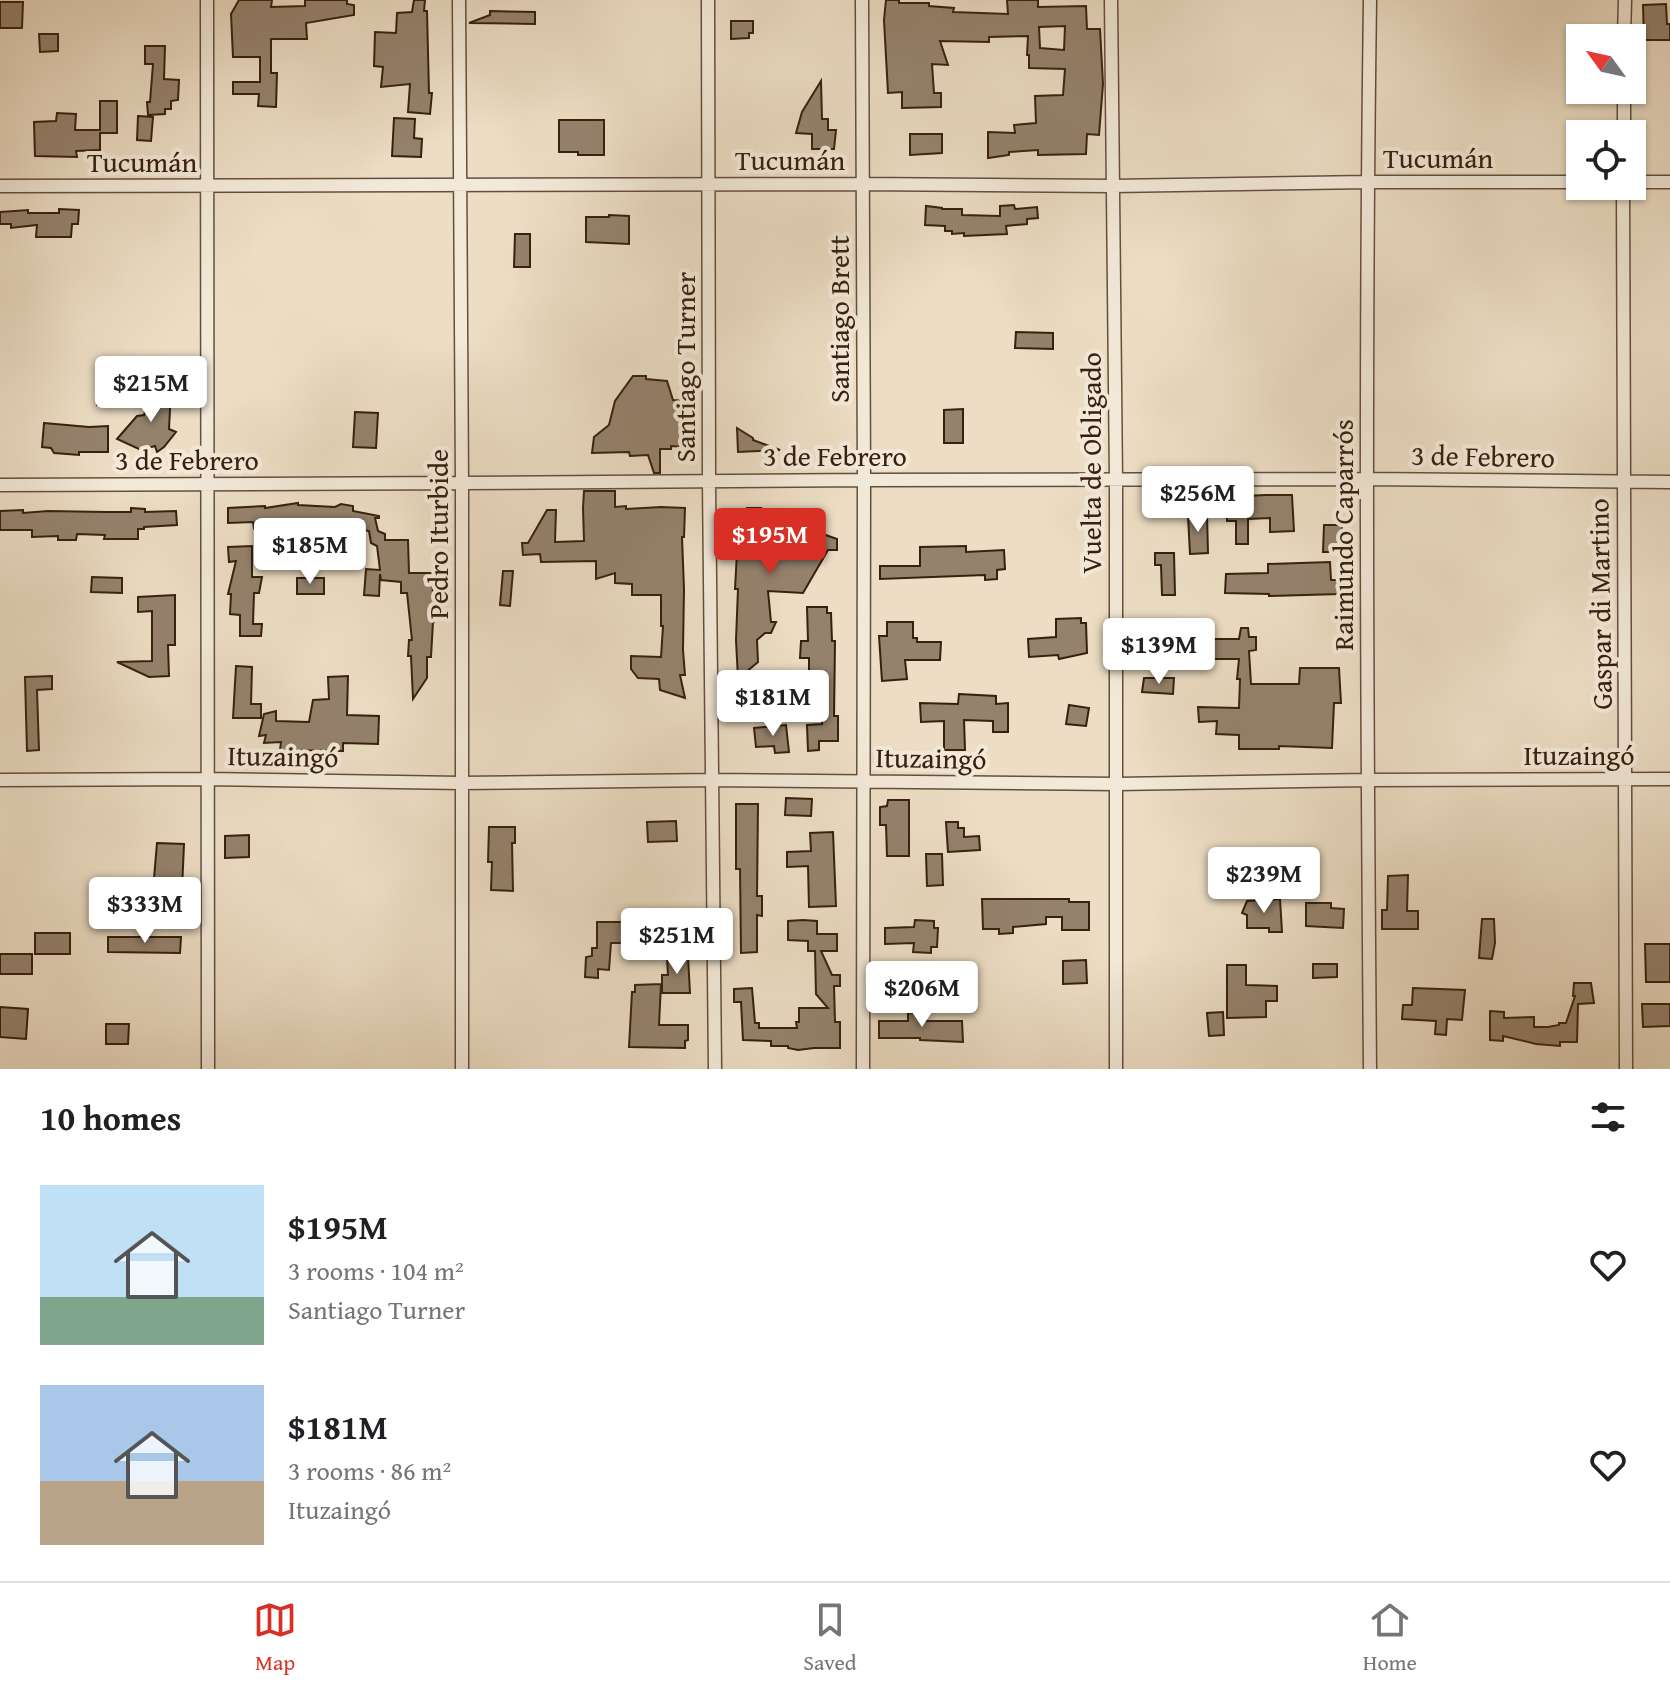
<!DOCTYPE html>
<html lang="en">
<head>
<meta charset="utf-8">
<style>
	:root { --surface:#fff; --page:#f6f6f6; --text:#202124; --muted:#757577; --line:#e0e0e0; --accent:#d93025 }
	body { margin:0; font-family:"Gentium Book Plus",serif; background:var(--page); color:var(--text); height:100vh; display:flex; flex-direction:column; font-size:30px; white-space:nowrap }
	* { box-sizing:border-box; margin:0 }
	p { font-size:26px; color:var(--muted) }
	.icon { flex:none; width:44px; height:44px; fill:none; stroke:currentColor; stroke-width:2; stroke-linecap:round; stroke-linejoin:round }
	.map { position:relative; height:1069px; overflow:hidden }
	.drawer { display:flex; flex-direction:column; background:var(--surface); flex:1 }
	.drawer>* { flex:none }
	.needle { width:52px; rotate:303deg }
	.buttons { position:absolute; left:1566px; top:24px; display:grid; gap:16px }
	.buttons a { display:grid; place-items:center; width:80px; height:80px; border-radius:0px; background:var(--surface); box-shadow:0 2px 6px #0004; font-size:40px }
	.price { position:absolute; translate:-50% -68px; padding:0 18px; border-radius:8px; background:#fff; color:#222; font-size:26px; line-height:52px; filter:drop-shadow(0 2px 4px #0008) }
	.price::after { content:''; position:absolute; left:50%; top:48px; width:24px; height:18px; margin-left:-12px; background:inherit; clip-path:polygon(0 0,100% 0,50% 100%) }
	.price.on { background:var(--accent); color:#fff }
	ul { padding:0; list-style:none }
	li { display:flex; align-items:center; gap:24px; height:200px; padding:0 40px }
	li span { display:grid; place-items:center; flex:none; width:224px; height:160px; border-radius:0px; color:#555 }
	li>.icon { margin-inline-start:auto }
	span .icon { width:96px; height:96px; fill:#fffc; stroke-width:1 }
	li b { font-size:34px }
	h2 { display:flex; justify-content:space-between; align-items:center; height:96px; padding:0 40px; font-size:34px }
	.tab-bar { display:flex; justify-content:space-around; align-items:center; height:112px; border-top:2px solid var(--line); background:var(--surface); font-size:22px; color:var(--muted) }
	.tab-bar a { display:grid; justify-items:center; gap:4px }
	.tab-bar .on { color:var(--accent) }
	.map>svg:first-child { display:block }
	.building { fill:#95826d; stroke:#37200e; stroke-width:2; fill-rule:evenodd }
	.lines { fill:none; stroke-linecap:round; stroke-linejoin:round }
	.minor-casing { stroke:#644f3c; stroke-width:15 }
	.minor { stroke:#f3e9d9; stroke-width:12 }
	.labels { text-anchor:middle; stroke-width:8; stroke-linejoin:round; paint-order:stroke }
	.street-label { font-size:28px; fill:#37200e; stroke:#f3e9d9 }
</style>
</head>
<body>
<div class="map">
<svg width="1670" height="1069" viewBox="0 0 1670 1069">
	<rect width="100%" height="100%" fill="#ecddc4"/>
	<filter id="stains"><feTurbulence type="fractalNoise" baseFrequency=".0025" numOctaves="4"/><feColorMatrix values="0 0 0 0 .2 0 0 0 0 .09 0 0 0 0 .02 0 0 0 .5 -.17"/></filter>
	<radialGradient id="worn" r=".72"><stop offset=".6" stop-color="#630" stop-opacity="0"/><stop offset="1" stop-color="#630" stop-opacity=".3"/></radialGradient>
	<path class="building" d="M239,0H272L271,7L305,6V0H347V4L354,5V15L306,23L307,39H271V73H277L276,107L258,106L259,94H233V82H260V57H233L231,14Z
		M414,0H425L424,11H427L429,93H432L430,114L408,112L410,84L381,87L383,67L374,66L375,32L396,33L397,13L412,12Z
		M886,0H899V3H929V6L954,8L953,12L1008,14L1007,0H1038V7L1086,6L1087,29H1100L1103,84L1099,135L1087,134L1086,154L1038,155V150L1009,152V155L988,158V132L1015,133L1014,125L1036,123L1035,96L1063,95L1065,69L1029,68V55H1027L1028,36L989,37V42L940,41L948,65L932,64L934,93H941V107L902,108V92L888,93L884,20ZM1065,26L1064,50L1040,48L1039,27Z
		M0,2H23L22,28H0Z
		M1666,4L1667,24H1670V40H1644L1643,5Z
		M490,11L535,12V24L469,23L490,15Z
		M731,21H753V33H749V38L731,39Z
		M39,34H58V51L40,52Z
		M145,46H165L164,79L179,80L178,100L171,101V109H165V114L148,115L147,102H150L153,64H145Z
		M821,81L822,119H828V130H836L834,149H812V134L796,133L802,112Z
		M100,101H117V133H100V150L76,151L77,157L35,156L34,122L56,121L57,113L76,114L75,130H100Z
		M138,116L153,117L151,141L137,140Z
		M394,118L415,119L414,138L422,139L421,157L392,156Z
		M559,120H604V155H578V152H559Z
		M910,134H942V153L910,155Z
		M1014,205L1015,209L1037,207L1038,218L1027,219V224L1006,226L1007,234L964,236V233L952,234V231H945V226L925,225L926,206L942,208V209H962V215L1000,216V206Z
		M59,209L79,210L78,224H72L71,237H36L37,225L11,228V224H0V212L28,210V213H59Z
		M609,215L629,216V244L586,242V217H609Z
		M515,234H530V267H514Z
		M1016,332L1053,333V349L1015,348Z
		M633,376H646V379L667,381L673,400L685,401L686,447L671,446V449H660V473H654L648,455L630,456L629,452L592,453L594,437L609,425L615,401Z
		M97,389H119V404L97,405Z
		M151,390H171L169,429L176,432L164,447L157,452L155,446L141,450L117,439L137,416L144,415Z
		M963,409V443H944V410Z
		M355,412L378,413L376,448L353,447Z
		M44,423L89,427L108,426V452H79V455L54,453L51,448L42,447Z
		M737,428L753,438V440L780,450L738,452Z
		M584,491H615V507L626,506V509L661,507L685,508L684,537H682L684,589L683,650L685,675H680L685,698L660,690L659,679L638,678L631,669V656L661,657L663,626H661V595H632V584L615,583V573L596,579V561L541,562L540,554L523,555L522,543H528L547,510H556L555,542L584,541L583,508Z
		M1265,495H1292L1294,531L1270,532V518L1248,519V544H1236V521H1227V497Z
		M298,503V505L335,507L341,504L353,506V511L379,516V518H375L378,531L385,534V540H408L409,573H432L434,622H433L431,657H427V678L413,699L411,656H408L409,640H412L407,593H401V582L381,580L380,574L379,596L364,595L366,569L380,570L377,546L371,543L369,531L363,530L362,520L326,526V534L311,533V526L254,529L253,522L228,523V508L265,506V508Z
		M131,508L145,509V512L176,511L177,525L144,527V529H138V539H104L105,535L77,534L76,540H58V536L32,537V530H0V511L23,510V513L48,511L105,512H131Z
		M747,508H761L760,512L763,513L764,535L789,536V522L837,539V550H828L803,593L768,591L771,622H776L771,633H765L757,640L758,662L738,679L736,640L738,589H735L737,552L731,553L730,529L747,528Z
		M1188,515H1207L1208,553L1190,554Z
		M1324,525H1342V552H1323Z
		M252,546V577H262L259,593H254L253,624H262L261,636H240V615L230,614L231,594H228L236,561L229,562L228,547Z
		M966,546V552L1004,550L1005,569L997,570V579L985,580V575L880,579V566H920V547Z
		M1155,553H1174L1175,595H1162L1161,565H1155Z
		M1330,562L1331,580H1339L1340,594L1269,596V594L1225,593L1226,574L1268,573V564Z
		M503,571H513L510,606L500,605Z
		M92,577L122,578V593L91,592Z
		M297,578H324V594H297Z
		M175,595V645H168L169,676L149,677L117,662L152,661V611L138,612V597Z
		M807,607H827V613H831L832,641H835L834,716H838V741H819V750L808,751L807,725L822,724V699L785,698L786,682H809V658H800L801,641H808Z
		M1081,618V623H1086L1087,653L1059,659L1058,655L1029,657L1028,639L1056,637V619Z
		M1141,620L1159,622L1158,644H1162V657L1133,658V645L1140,644Z
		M887,622H913V638H917V642H941L940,660H905L907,679L882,681L879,636H887Z
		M1241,628H1248L1249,637H1256V650L1249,651L1251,684H1299L1300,668H1339L1341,703H1334L1332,748L1279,746V749H1239V735L1216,734L1217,721L1199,722L1198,707L1239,708L1240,679H1237L1239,659H1191V639H1239Z
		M236,666L252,667L251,704H261V718H233Z
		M52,676V689L37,690L39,750L27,751L25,677Z
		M348,676L347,715L379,716L378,744L343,743V751L280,750L281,742L264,743L266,735L259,736L264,714L276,711V721L309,722L313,700L329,699L328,677Z
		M1144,678H1174L1173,694L1142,692Z
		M959,694L996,696V704L1008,703V732H993V721L964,720L965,750H944V721L921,722L920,703L958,704Z
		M1069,705L1089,708L1086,726L1066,724Z
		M786,725L789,752L775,753L774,746L756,747L754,728Z
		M786,798L812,799L811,816L785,815Z
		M888,800H909V856H887L886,825H880V807L887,806Z
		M736,804H758L757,896H762V916L757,915V952L741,953L740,869H736Z
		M676,821L677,841L648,842L647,822Z
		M946,822H958V828H964V837L979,836L980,850L948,852Z
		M489,827H515V843H512L513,891L491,890L492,862H488Z
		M833,832L836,906L809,907L808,866L787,867V852L811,851L810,833Z
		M249,835V857L225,858V836Z
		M157,843L184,844L182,890H153Z
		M926,854H942L943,885L927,886Z
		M1408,875L1407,911H1418V929H1382V910H1387L1388,876Z
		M982,899H1069V902H1089V930H1062V917H1046V924L1013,927V933L999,934V929H983Z
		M1280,899L1282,932H1269V928H1247V915L1242,913L1247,901Z
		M1306,903H1331V908L1344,909L1343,928L1306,926Z
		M1482,919H1494L1495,943L1492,959L1479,958Z
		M803,920L817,921V934H837V951H821L832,975H840V986H834L835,1022H840V1048H814L798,1050L788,1048V1046H771V1041L743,1040L741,1002H734V989L752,988L755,1023H759V1028H797L796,1022H799V1008H828L816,994L815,951H808V941L788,940V921Z
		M915,920L934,921V928H938L937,947H931V953L913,952L914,943L885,944V928L914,927Z
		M597,922H637V938H630V943H611L609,970L598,969V978L585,977L586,957L592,956V948H597Z
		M35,933H70V954H35Z
		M108,937H181L180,953L108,952Z
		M1645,944H1670V982H1646Z
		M0,954H32V974H0Z
		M667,957H688L690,993H662V975H668Z
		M1086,960L1087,983L1063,984V961Z
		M1313,964H1337V977L1313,978Z
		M1227,965H1246V985L1277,986V1001H1266V1017L1227,1018Z
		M1574,983H1591L1594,1003L1578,1004L1577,1042H1560V1046L1536,1044L1503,1036V1041L1490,1040V1011L1504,1012V1018L1534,1017V1027H1548L1559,1025V1023H1566L1575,996H1573Z
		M661,984L659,1025H688V1040L685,1041V1048L629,1047L632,992H635V985Z
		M1413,988L1465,990L1462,1020L1447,1019L1446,1035L1435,1034L1436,1021L1402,1019L1403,1005H1412Z
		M1642,1004H1670V1026L1643,1027Z
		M0,1007L28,1009L26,1039L0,1037Z
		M921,1012L922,1021H962L963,1042L920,1040V1038H879V1021H908V1013Z
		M1223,1012L1224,1035L1209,1036L1207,1013Z
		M106,1024H129L128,1044H106Z"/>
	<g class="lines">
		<g class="minor-casing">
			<path id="minor" d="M207,0L208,1069
				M459,0L462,483V1069
				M708,0L709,481L715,1069
				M862,0L864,480L863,1069
				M1111,0L1116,481V1069
				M1370,0C1365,356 1367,713 1370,1069
				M1624,38L1625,0
				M1624,134V90
				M1632,182H1670
				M0,186L862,184L1112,186L1368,182H1580
				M1623,186L1626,1069
				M0,485L462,483L864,480L1367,479L1670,482
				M0,780L207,779L461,783L713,780L1117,784L1368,780L1670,779"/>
		</g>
		<use href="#minor" class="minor"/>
	</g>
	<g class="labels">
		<g class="street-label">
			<text x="1438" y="168">Tucumán</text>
			<text x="790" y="170">Tucumán</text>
			<text x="142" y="172">Tucumán</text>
			<text transform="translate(839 319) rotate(-90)" y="10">Santiago Brett</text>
			<text transform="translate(685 367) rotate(-90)" y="10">Santiago Turner</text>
			<text x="835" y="466">3 de Febrero</text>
			<text transform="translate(1483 456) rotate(1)" y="10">3 de Febrero</text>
			<text x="187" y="470">3 de Febrero</text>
			<text transform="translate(1091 463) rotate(-90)" y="10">Vuelta de Obligado</text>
			<text transform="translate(438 534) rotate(-90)" y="10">Pedro Iturbide</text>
			<text transform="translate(1343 535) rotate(-90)" y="10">Raimundo Caparrós</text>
			<text transform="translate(1600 604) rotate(-91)" y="10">Gaspar di Martino</text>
			<text x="1579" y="765">Ituzaingó</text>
			<text transform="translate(283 756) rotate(1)" y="10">Ituzaingó</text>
			<text transform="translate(931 758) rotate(1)" y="10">Ituzaingó</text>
		</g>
	</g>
	<rect width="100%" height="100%" filter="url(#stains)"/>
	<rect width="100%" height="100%" fill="url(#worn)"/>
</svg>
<div class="buttons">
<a><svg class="needle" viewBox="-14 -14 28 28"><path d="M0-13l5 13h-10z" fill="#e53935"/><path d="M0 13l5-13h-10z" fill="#757577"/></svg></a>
<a><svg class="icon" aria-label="locate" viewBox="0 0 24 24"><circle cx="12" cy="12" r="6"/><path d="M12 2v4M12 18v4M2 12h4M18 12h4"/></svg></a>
</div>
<b class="price" style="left:151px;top:424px">$215M</b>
<b class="price" style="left:1198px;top:534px">$256M</b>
<b class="price on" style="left:770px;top:576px">$195M</b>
<b class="price" style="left:310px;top:586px">$185M</b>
<b class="price" style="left:1159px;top:686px">$139M</b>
<b class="price" style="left:773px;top:738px">$181M</b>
<b class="price" style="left:1264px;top:915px">$239M</b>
<b class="price" style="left:145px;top:945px">$333M</b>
<b class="price" style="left:677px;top:976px">$251M</b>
<b class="price" style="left:922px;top:1029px">$206M</b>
</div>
<section class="drawer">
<h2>10 homes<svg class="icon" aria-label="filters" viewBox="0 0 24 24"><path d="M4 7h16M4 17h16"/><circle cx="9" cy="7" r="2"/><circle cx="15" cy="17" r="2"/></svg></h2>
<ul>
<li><span style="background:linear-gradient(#bfe0f5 70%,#7fa58c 0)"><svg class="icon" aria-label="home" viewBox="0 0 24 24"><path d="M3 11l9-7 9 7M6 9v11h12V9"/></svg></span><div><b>$195M</b><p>3 rooms · 104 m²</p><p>Santiago Turner</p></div><svg class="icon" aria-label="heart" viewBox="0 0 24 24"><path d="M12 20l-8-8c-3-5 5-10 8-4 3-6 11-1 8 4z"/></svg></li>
<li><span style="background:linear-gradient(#a9c7e8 60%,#b9a48a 0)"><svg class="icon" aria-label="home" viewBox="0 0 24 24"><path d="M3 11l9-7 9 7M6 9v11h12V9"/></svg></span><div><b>$181M</b><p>3 rooms · 86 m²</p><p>Ituzaingó</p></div><svg class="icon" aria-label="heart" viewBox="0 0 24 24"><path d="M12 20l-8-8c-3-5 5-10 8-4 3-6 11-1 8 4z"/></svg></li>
</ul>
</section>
<nav class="tab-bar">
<a class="on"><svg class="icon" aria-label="map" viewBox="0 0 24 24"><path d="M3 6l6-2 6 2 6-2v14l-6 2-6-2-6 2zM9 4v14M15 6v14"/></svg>Map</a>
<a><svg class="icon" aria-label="saved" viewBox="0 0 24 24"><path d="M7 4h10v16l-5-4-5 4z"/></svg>Saved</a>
<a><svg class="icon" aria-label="home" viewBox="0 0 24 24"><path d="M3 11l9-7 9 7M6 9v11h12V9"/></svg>Home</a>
</nav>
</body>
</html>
